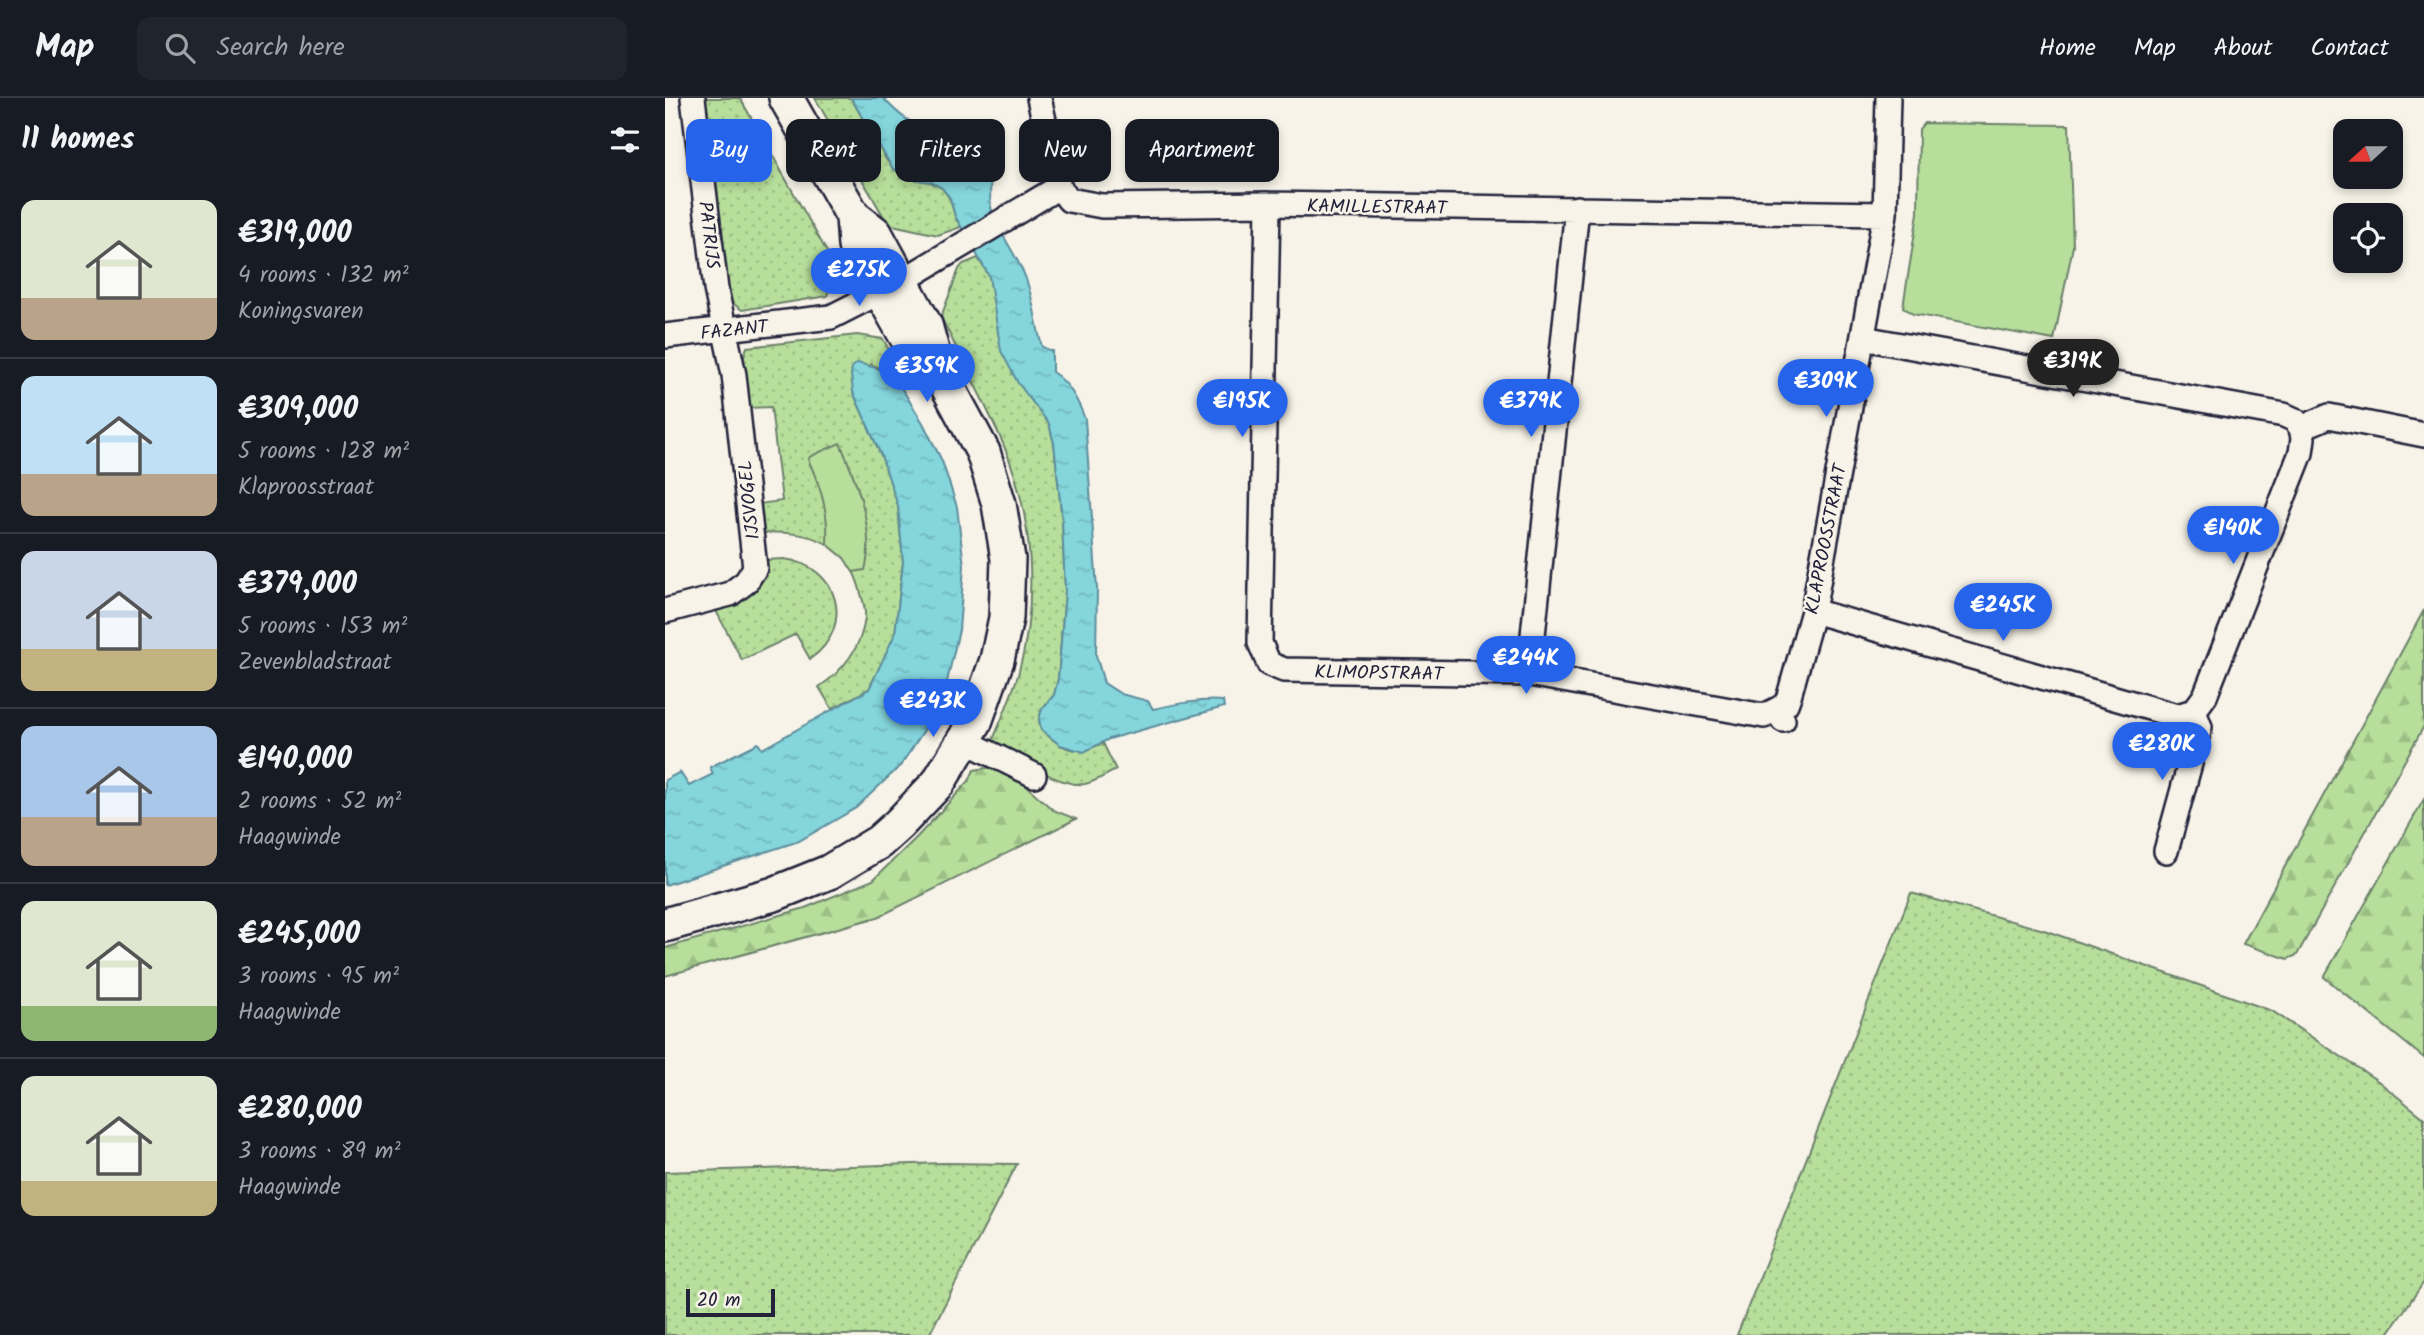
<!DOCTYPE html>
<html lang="en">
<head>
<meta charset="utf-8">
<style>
	:root { --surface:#171b24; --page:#20242c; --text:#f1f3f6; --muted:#9ea1a6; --line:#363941; --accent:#2563eb }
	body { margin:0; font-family:Kalam,sans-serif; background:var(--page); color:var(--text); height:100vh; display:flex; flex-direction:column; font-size:26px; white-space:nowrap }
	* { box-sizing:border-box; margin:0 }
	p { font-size:23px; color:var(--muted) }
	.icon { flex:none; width:38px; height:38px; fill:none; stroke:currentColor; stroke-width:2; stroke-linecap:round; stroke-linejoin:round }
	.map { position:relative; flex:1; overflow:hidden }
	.side { display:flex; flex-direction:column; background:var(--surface); width:665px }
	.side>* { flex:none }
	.banner { position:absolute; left:21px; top:21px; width:665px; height:63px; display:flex; gap:14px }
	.needle { width:46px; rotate:249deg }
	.tools { position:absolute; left:1668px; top:21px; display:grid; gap:14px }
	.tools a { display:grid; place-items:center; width:70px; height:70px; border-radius:14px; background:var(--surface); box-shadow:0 4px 10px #0003; font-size:35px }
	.scale { position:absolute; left:21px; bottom:18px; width:89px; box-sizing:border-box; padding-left:7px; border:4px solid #22223b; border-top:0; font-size:19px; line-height:24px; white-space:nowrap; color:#22223b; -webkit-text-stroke:5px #f7f3e8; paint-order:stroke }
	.price { position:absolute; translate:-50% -60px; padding:0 16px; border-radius:24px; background:var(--accent); color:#fff; font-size:23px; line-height:46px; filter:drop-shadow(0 2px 4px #0008) }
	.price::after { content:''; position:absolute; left:50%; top:42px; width:21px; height:16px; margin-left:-10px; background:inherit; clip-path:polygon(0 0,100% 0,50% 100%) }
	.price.current { background:#222; color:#fff }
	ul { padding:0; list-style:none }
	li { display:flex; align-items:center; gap:21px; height:175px; padding:0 21px }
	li+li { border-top:2px solid var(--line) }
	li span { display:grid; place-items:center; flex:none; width:196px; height:140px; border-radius:14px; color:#555 }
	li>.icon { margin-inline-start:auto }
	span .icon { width:84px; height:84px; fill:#fffc; stroke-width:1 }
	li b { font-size:30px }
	h2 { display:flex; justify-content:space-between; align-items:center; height:84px; padding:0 21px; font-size:30px }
	.pill { padding:0 24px; border-radius:14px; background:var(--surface); box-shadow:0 4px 10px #0003; font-size:24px; line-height:63px }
	.pill.current { background:var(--accent); color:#fff }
	header { display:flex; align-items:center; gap:42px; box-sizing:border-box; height:98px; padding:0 35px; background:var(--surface); border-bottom:2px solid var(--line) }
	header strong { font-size:33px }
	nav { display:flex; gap:38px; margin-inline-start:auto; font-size:24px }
	.search { width:490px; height:63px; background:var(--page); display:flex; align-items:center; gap:18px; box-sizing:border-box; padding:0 24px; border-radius:14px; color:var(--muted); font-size:26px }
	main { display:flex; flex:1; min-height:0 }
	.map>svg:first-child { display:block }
	.grass { fill:url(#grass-dots); stroke:#6c806b; stroke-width:2 }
	.forest { fill:url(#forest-firs); stroke:#6c806b; stroke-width:2 }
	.park { fill:#b7df9b; stroke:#6c806b; stroke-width:2 }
	.water { fill:url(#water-ripples); stroke:#5d8d9c; stroke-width:2 }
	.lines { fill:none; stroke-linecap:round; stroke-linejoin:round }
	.minor-casing { stroke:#22223b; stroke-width:28 }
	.secondary-casing { stroke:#22223b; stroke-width:38 }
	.minor { stroke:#f7f3e8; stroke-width:23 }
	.secondary { stroke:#f7f3e8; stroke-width:33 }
	.labels { text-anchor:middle; stroke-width:5; stroke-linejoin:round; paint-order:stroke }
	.street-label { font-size:19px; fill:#22223b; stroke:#f7f3e8 }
</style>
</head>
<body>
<header>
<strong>Map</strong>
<div class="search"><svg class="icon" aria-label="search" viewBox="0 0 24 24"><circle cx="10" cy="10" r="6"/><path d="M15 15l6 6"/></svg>Search here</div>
<nav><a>Home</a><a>Map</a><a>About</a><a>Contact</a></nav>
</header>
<main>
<section class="side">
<h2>11 homes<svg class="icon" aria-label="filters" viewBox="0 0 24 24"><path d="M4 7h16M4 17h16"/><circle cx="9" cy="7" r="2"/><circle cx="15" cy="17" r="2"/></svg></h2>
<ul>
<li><span style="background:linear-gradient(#dfe7d0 70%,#b9a48a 0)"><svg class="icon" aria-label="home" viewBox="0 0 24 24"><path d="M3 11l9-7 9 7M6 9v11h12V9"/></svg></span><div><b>€319,000</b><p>4 rooms · 132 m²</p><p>Koningsvaren</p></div></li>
<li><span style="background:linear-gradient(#bfe0f5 70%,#b9a48a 0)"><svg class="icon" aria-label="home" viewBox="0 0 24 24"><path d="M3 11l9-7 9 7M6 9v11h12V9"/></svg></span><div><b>€309,000</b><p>5 rooms · 128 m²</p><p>Klaproosstraat</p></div></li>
<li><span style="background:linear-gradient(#c9d6e8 70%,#c2b280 0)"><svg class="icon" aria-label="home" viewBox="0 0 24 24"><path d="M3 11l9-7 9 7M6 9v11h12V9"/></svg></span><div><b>€379,000</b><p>5 rooms · 153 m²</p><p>Zevenbladstraat</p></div></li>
<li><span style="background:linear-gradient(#a9c7e8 65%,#b9a48a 0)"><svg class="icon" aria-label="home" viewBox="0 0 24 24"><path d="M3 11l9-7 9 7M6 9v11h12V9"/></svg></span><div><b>€140,000</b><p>2 rooms · 52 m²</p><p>Haagwinde</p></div></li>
<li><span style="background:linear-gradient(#dfe7d0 75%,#8fb573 0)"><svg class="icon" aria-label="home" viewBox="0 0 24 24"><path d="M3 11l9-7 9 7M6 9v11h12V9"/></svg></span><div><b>€245,000</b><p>3 rooms · 95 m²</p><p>Haagwinde</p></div></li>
<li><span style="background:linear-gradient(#dfe7d0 75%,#c2b280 0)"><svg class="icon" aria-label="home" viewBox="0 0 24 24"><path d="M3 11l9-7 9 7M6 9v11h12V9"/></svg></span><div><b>€280,000</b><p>3 rooms · 89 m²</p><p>Haagwinde</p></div></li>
</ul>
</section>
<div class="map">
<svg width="1759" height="1237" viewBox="0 0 1759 1237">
	<defs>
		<pattern id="grass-dots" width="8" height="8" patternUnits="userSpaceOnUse" patternTransform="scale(1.75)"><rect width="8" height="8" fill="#b7df9b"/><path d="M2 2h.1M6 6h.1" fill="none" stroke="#9dbf86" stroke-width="1.8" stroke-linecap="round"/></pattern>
		<pattern id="forest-firs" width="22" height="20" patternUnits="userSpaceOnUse" patternTransform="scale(1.75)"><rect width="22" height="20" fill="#b7df9b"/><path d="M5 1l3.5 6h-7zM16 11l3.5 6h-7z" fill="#9dbf86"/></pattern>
		<pattern id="water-ripples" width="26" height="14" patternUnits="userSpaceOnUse" patternTransform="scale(1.75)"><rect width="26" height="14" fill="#84d5dc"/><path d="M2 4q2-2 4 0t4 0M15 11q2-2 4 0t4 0" fill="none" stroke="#72b7be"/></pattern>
	</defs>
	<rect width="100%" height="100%" fill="#f7f3e8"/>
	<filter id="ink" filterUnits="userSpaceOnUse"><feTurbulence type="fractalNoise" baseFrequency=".0143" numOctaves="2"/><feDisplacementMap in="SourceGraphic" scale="14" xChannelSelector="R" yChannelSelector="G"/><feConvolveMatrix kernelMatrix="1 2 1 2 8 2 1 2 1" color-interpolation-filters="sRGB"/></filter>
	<g filter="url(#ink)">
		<path class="grass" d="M40,0H75L171,170L162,198L77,212L62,201Z
			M150,0H186L222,63L247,81L266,84L277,90L285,101L290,118L296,129L273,137L223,126Z
			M313,160L324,178L329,203L373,309L384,326L389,345L397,422L400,493L393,581L389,597L377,611L374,622L376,632C399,652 409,658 438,645L451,672C441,677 430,684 420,686C396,690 353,660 333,648L328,642C337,620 346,599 353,577C374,503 368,414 337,343C318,301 296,260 276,219L294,171L298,166Z
			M192,237L218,241L232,266L218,272L206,266L188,294L216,357L233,407L238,464L230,536L222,555L204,591L167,611L154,589C178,573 197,549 200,519C201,511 197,500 195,492C191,477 183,461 170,451C150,436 121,433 98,435L93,406L117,403L106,309L83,310L77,264L82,249Z
			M119,461C174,468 191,529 145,561L131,536L77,562L50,511C80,503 96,495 101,462Z
			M1246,795L1379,832L1607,913L1713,983L1759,1020V1184L1722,1237H1072Z
			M279,1065L352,1066L264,1237H0V1074Z"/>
		<path class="forest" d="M1759,512V628L1632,857L1623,861L1578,846Z
			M328,669L357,684L388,712L411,721L213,819L0,878V850L140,810L208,782L252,739L304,683L309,672Z
			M1759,701V960L1659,879Z"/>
		<path class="park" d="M1259,25L1404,27L1408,148L1389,242L1248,216L1238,209L1253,115L1254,31Z
			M175,345C191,382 211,432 200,472L188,474L179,460L162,446C164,414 156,390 143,361L146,358Z"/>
		<path class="water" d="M186,0H218C229,12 245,28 262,30C281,34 291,19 312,37C334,56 322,85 326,109C329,128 354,160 361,181C369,203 371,227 377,249L387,253V274C404,284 413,303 420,321L432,491L431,557L439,585L456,596L483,603L488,611C511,606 535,601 558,603L559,609L444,641L419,654L395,647L376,632L374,621L377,611L389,597L393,581L400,493L397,422L389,345L384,326L353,285L336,253L324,178L290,118L285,100L277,90L266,84L248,81L228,71Z
			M193,265L218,272L234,286L258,325L277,363L292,409L299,468L294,532L277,605L236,667L191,710L134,743L0,787V682L15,674L24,688L48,676L45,669L93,645L97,651L204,591L230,536L238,464L233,408L216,357L188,294L186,277L187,269Z"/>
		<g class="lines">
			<g class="minor-casing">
				<path id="minor" d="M374,0L394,89
					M603,106L595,545L604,566L619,572L864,576L1088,616L1099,618L1113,611
					M0,238L166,219L237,183L394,89L404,102L437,108L603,106L1220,116
					M1198,240L1619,317L1630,322L1636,330
					M1636,330L1664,318L1759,337
					M0,513L65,496L81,484L90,470L69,277L51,191L28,0
					M1148,513L1512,618L1529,613L1540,598L1636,355L1638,340L1636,330
					M864,576L912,110
					M1118,622L1113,611L1121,606L1124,598L1148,513L1220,116L1223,0
					M300,643L369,677
					M1501,753L1535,629L1529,613"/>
			</g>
			<g class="secondary-casing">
				<path id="secondary" d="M188,118L190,148L241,238L247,244
					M0,827L109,796L164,774L214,744L234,726L273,685L310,624L332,562L341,520L343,461L334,406L318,354L271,267L260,227L210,135L188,118L121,0"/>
			</g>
			<use href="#minor" class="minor"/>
			<use href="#secondary" class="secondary"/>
		</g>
	</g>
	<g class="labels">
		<g class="street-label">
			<text transform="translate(712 108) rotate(1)" y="7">KAMILLESTRAAT</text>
			<text transform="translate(45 137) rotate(83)" y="7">PATRIJS</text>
			<text transform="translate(69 231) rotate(-6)" y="7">FAZANT</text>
			<text transform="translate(83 402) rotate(-96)" y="7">IJSVOGEL</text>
			<text transform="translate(1160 441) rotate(-79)" y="7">KLAPROOSSTRAAT</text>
			<text transform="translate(714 574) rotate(1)" y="7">KLIMOPSTRAAT</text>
		</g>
	</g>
</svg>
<div class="tools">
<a><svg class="needle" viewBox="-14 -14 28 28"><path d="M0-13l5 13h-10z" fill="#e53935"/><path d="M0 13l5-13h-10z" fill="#9ea1a6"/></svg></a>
<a><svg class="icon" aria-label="locate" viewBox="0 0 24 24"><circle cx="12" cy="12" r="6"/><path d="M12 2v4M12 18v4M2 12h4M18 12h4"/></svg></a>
</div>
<div class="scale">20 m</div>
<b class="price" style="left:194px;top:210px">€275K</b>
<b class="price current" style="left:1408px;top:301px">€319K</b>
<b class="price" style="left:262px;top:306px">€359K</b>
<b class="price" style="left:1161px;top:321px">€309K</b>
<b class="price" style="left:577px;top:341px">€195K</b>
<b class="price" style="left:866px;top:341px">€379K</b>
<b class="price" style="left:1568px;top:468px">€140K</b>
<b class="price" style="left:1338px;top:545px">€245K</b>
<b class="price" style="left:861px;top:598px">€244K</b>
<b class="price" style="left:268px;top:641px">€243K</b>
<b class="price" style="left:1497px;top:684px">€280K</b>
<div class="banner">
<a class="pill current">Buy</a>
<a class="pill">Rent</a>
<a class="pill">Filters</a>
<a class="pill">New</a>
<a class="pill">Apartment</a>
</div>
</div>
</main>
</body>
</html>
